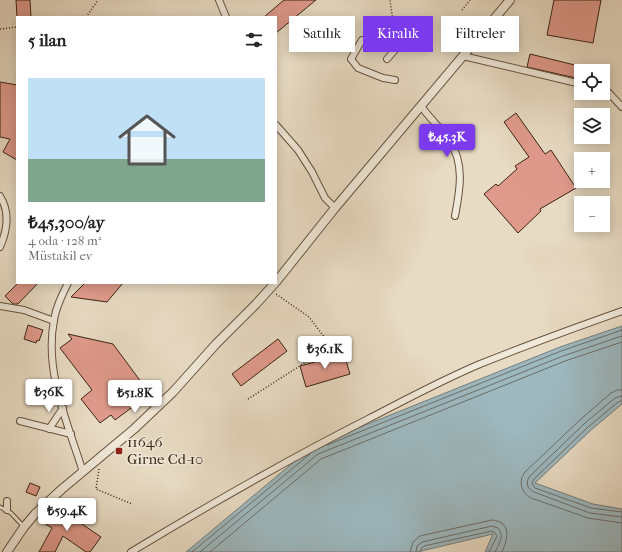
<!DOCTYPE html>
<html lang="tr">
<head>
<meta charset="utf-8">
<style>
	:root { --surface:#fff; --page:#f2f2f2; --text:#222; --muted:#767676; --accent:#7c3aed }
	body { margin:0; font-family:"IM FELL French Canon",serif; background:var(--page); color:var(--text); height:100vh; display:flex; flex-direction:column; font-size:15px; white-space:nowrap }
	* { box-sizing:border-box; margin:0 }
	p { font-size:13px; color:var(--muted) }
	.icon { flex:none; width:22px; height:22px; fill:none; stroke:currentColor; stroke-width:2; stroke-linecap:round; stroke-linejoin:round }
	.map { position:relative; flex:1; overflow:hidden }
	.side { position:absolute; left:16px; top:16px; width:261px; height:268px; display:flex; flex-direction:column; background:var(--surface); border-radius:0px; box-shadow:0 2px 10px #0003 }
	.side>* { flex:none }
	.guide { position:absolute; left:289px; top:16px; width:273px; height:36px; display:flex; gap:8px }
	.controls { position:absolute; left:574px; top:64px; display:grid; gap:8px }
	.controls a { display:grid; place-items:center; width:36px; height:36px; border-radius:0px; background:var(--surface); box-shadow:0 2px 10px #0003; font-size:20px }
	.price { position:absolute; translate:-50% -34px; padding:0 9px; border-radius:4px; background:#fff; color:#222; font-size:13px; line-height:26px; filter:drop-shadow(0 1px 2px #0008) }
	.price::after { content:''; position:absolute; left:50%; top:24px; width:12px; height:9px; margin-left:-6px; background:inherit; clip-path:polygon(0 0,100% 0,50% 100%) }
	.price.selected { background:var(--accent); color:#fff }
	ul { padding:0; list-style:none }
	li { display:grid; align-content:center; gap:8px; height:212px; padding:0 12px }
	li span { display:grid; place-items:center; height:124px; border-radius:0px; color:#555 }
	li>.icon { margin-inline-start:auto }
	span .icon { width:72px; height:72px; fill:#fffc; stroke-width:1 }
	li b { font-size:17px }
	h2 { display:flex; justify-content:space-between; align-items:center; height:48px; padding:0 12px; font-size:17px }
	.pill { padding:0 14px; border-radius:0px; background:var(--surface); box-shadow:0 2px 10px #0003; font-size:14px; line-height:36px }
	.pill.selected { background:var(--accent); color:#fff }
	.map>svg:first-child { display:block }
	.water { fill:#9db8bf; stroke:#767d7a }
	.lines { fill:none; stroke-linecap:round; stroke-linejoin:round }
	.shore { stroke:#6c6e69; stroke-width:1 }
	.building { fill:#e09a8c; stroke:#3b2413 }
	.service-casing { stroke:#66523f; stroke-width:5 }
	.minor-casing { stroke:#66523f; stroke-width:8 }
	.tertiary-casing { stroke:#66523f; stroke-width:10 }
	.path { stroke:#3b2413; stroke-width:1.5; stroke-dasharray:1 2; stroke-linecap:butt }
	.service { stroke:#f0e8d8; stroke-width:3 }
	.minor { stroke:#f0e8d8; stroke-width:6 }
	.tertiary { stroke:#f0e8d8; stroke-width:8 }
	.poi-dot { fill:#8f2418; stroke:#f0e8d8; stroke-width:1.5 }
	.labels { text-anchor:middle; stroke-width:3; stroke-linejoin:round; paint-order:stroke }
	.poi-label { font-size:15px; fill:#3b2413; stroke:#f0e8d8; text-anchor:start }
</style>
</head>
<body>
<div class="map">
<svg width="622" height="552" viewBox="0 0 622 552">
	<rect width="100%" height="100%" fill="#e8dbc3"/>
	<filter id="stains"><feTurbulence type="fractalNoise" baseFrequency=".005" numOctaves="4"/><feColorMatrix values="0 0 0 0 .2 0 0 0 0 .09 0 0 0 0 .02 0 0 0 .5 -.17"/></filter>
	<radialGradient id="worn" r=".72"><stop offset=".6" stop-color="#630" stop-opacity="0"/><stop offset="1" stop-color="#630" stop-opacity=".3"/></radialGradient>
	<path class="water" d="M622,326V404L591,430L535,483L593,504L622,509V552H485L493,534L417,552H186L313,446L560,347Z"/>
	<g class="lines">
		<path class="shore" d="M622,390H617L611,393L581,419L525,472C518,481 521,492 531,498L588,518L622,523
			M622,396L615,398L585,423L530,476C525,482 527,489 534,492L590,513L622,517
			M622,401L618,402L588,427L534,479L532,483L535,488L591,508L622,512
			M327,445L561,351L622,330
			M192,552L310,454
			M200,552L318,454L563,356L622,336
			M210,552L321,459L565,361L622,342
			M410,552L413,542L420,536L492,520C512,522 508,539 502,552
			M416,552L417,546L422,542L492,526L498,528C505,536 499,544 495,552
			M421,552V549L424,546L492,531L495,533L497,536L489,552"/>
	</g>
	<path class="building" d="M16,0H30L31,17H17Z
		M284,0H316L276,33V17H264Z
		M554,0H601L593,43L547,35Z
		M530,54L579,66L576,78L527,67Z
		M0,82L17,85V160L3,152L10,139L0,137Z
		M516,113L545,154L551,150L576,188L540,209L541,211L518,233L484,194L496,184L498,186L517,169L515,166L529,157L504,122Z
		M18,283H38L18,304H13L5,296Z
		M85,283H123L107,302L71,297Z
		M28,325L43,330L39,341L37,340L36,343L24,339Z
		M68,334L113,344L150,394L115,420L111,415L100,423L81,399L92,390L60,348L72,339Z
		M278,339L287,351L241,386L232,374Z
		M344,354L350,374L306,387L300,366Z
		M30,483L40,487L36,496L26,492Z
		M54,505L101,537L90,552H86L63,536L55,552H39L52,528L42,522Z"/>
	<g class="lines">
		<g class="service-casing">
			<path id="service" d="M0,507L11,513L24,527"/>
		</g>
		<g class="minor-casing">
			<path id="minor" d="M219,0L226,17
				M384,41L362,40L351,59L358,68L383,78L395,80
				M463,56L581,84
				M387,59L407,36L405,29
				M603,91L608,92L622,107
				M421,106C429,118 441,128 449,140C465,163 460,190 455,216
				M276,125L298,150L312,172L325,198L335,208
				M0,196C10,212 7,231 0,247
				M68,283C62,295 56,307 54,320C44,372 68,424 83,472
				M0,306L24,310L54,321
				M37,388L59,396
				M20,421L71,434
				M49,429L63,408
				M7,501V510
				M131,552C209,505 287,460 368,419C405,400 442,380 480,364C527,345 574,328 622,311"/>
		</g>
		<g class="tertiary-casing">
			<path id="tertiary" d="M276,282L335,208L510,0
				M7,552L24,527L35,514L62,489L134,429L173,392L216,344L256,304L275,283"/>
		</g>
		<path class="path" d="M462,10L470,0
			M86,17L98,0
			M0,29L17,27
			M414,31L425,23
			M384,35L394,28L390,0
			M248,399L331,346L309,317L276,294
			M99,469L96,489L132,504"/>
		<use href="#service" class="service"/>
		<use href="#minor" class="minor"/>
		<use href="#tertiary" class="tertiary"/>
	</g>
	<rect class="poi-dot" x="115" y="447" width="8" height="8" rx="2"/>
	<g class="labels">
		<g class="poi-label">
			<text x="127" y="447">11646<tspan x="127" dy="17">Girne Cd-10</tspan></text>
		</g>
	</g>
	<rect width="100%" height="100%" filter="url(#stains)"/>
	<rect width="100%" height="100%" fill="url(#worn)"/>
</svg>
<div class="controls">
<a><svg class="icon" aria-label="locate" viewBox="0 0 24 24"><circle cx="12" cy="12" r="6"/><path d="M12 2v4M12 18v4M2 12h4M18 12h4"/></svg></a>
<a><svg class="icon" aria-label="layers" viewBox="0 0 24 24"><path d="M12 4l9 5-9 5-9-5zM3 14l9 5 9-5"/></svg></a>
<a>+</a>
<a>−</a>
</div>
<b class="price selected" style="left:447px;top:158px">₺45.3K</b>
<b class="price" style="left:325px;top:370px">₺36.1K</b>
<b class="price" style="left:49px;top:413px">₺36K</b>
<b class="price" style="left:135px;top:414px">₺51.8K</b>
<b class="price" style="left:67px;top:532px">₺59.4K</b>
<div class="guide">
<a class="pill">Satılık</a>
<a class="pill selected">Kiralık</a>
<a class="pill">Filtreler</a>
</div>
<section class="side">
<h2>5 ilan<svg class="icon" aria-label="filters" viewBox="0 0 24 24"><path d="M4 7h16M4 17h16"/><circle cx="9" cy="7" r="2"/><circle cx="15" cy="17" r="2"/></svg></h2>
<ul>
<li><span style="background:linear-gradient(#bfe0f5 65%,#7fa58c 0)"><svg class="icon" aria-label="home" viewBox="0 0 24 24"><path d="M3 11l9-7 9 7M6 9v11h12V9"/></svg></span><div><b>₺45,300/ay</b><p>4 oda · 128 m²</p><p>Müstakil ev</p></div></li>
</ul>
</section>
</div>
</body>
</html>
